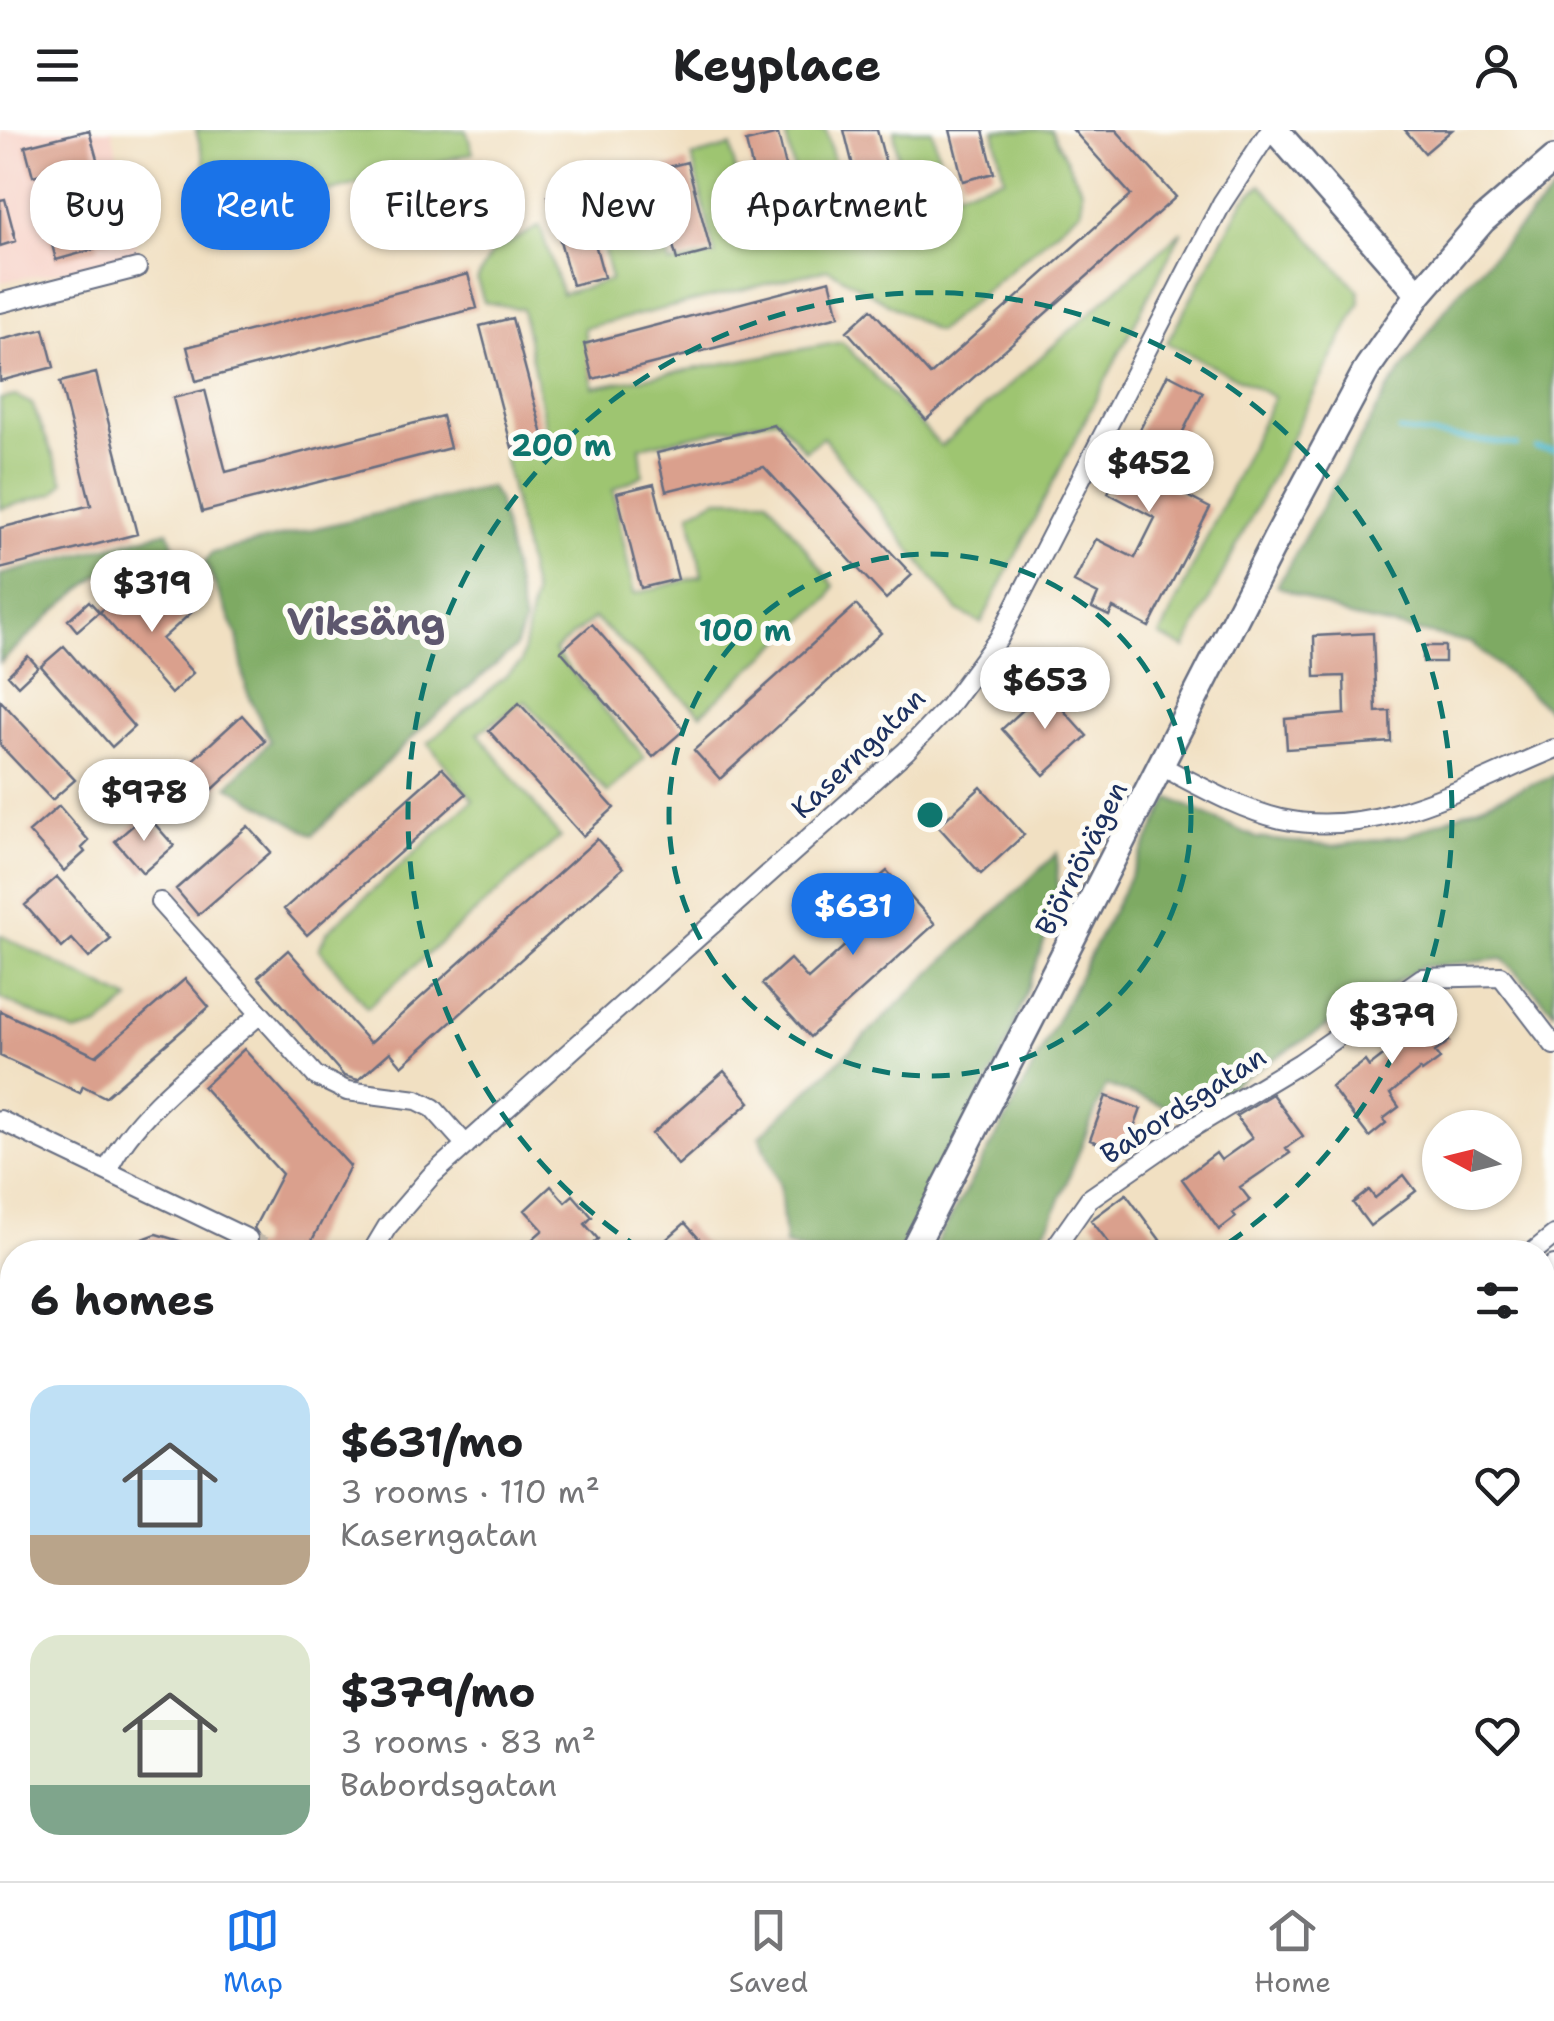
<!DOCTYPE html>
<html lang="en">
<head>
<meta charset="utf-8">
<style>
	:root { --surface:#fff; --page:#f2f2f2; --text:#202124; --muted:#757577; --line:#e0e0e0; --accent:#1a73e8 }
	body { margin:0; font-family:"Shantell Sans",sans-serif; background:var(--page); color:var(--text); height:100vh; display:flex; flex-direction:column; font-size:38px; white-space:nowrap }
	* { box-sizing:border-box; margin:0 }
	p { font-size:32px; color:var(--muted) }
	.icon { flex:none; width:55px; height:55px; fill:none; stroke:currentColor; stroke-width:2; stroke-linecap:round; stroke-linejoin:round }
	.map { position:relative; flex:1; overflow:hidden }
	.details { position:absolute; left:0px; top:1110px; width:1555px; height:642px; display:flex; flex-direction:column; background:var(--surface); border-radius:40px 40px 0 0; box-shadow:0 2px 8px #0004 }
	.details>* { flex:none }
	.top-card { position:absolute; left:30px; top:30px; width:1000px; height:90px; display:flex; gap:20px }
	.needle { width:65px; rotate:277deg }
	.controls { position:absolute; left:1422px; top:980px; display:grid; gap:20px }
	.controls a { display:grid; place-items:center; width:100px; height:100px; border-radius:50%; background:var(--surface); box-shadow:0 2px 8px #0004; font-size:50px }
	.price { position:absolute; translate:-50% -85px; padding:0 22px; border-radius:35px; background:#fff; color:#222; font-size:32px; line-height:65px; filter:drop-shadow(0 2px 5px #0008) }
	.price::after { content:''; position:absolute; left:50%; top:60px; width:30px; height:22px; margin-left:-15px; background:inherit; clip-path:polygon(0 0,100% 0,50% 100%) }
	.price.active { background:var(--accent); color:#fff }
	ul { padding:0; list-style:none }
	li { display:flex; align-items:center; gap:30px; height:250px; padding:0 30px }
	li span { display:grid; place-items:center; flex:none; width:280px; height:200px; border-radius:30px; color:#555 }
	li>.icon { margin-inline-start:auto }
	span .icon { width:120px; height:120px; fill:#fffc; stroke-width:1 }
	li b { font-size:42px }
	h2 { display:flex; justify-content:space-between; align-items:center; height:120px; padding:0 30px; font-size:42px }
	.tag { padding:0 35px; border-radius:40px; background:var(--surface); box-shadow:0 2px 8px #0004; font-size:35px; line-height:90px }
	.tag.active { background:var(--accent); color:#fff }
	header { display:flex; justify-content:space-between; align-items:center; height:130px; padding:0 30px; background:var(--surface); font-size:45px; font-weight:700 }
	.dock { display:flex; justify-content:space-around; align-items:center; height:140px; border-top:2px solid var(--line); background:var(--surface); font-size:28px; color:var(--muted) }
	.dock a { display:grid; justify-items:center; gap:5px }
	.dock .active { color:var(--accent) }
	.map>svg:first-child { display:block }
	.built { fill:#f7d1c7 }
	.green { fill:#9ec571; stroke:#5c7a68; stroke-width:2.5 }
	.forest { fill:#7eaa63; stroke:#4c6c60; stroke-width:2.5 }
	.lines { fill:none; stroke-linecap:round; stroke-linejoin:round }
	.stream { stroke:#50b8ce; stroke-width:5 }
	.building { fill:#daa08d }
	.street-tunnel { stroke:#c6bdae; stroke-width:18; stroke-dasharray:18 9; stroke-linecap:butt }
	.street-casing { stroke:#666d81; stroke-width:22 }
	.secondary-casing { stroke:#666d81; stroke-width:30 }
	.street { stroke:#fff; stroke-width:18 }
	.secondary { stroke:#fff; stroke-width:25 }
	.ring { fill:none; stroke:#0f766e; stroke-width:5; stroke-dasharray:18 12 }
	.labels { text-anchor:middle; stroke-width:10; stroke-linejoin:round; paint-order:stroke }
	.street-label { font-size:28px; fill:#1b2f5e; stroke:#fdfcf7 }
	.district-label { font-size:38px; font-weight:bold; fill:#5e576e; stroke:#fdfcf7 }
	.centre { fill:#0f766e; stroke:#fdfcf7; stroke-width:5 }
	.ring-label { font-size:30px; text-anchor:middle; font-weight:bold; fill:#0f766e; stroke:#fdfcf7; stroke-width:10; stroke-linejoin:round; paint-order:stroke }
</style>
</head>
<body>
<header><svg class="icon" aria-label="menu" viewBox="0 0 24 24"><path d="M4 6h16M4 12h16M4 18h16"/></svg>Keyplace<svg class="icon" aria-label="person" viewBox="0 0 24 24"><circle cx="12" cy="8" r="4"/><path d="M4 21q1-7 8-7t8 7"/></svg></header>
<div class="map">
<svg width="1554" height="1751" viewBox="0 0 1554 1751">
	<rect width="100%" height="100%" fill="#fdfcf7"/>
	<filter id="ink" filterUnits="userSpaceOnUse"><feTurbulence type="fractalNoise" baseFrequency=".01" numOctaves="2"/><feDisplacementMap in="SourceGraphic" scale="20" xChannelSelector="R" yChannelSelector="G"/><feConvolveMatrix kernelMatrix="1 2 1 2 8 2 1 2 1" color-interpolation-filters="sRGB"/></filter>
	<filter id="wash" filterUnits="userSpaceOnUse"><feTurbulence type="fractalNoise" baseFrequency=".0048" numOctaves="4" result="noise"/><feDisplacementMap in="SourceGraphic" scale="40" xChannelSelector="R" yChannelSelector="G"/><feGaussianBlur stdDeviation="2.25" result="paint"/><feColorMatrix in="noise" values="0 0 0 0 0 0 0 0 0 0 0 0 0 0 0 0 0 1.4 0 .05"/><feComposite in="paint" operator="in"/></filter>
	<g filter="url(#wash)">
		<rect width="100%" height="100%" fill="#f1e0c2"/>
		<path class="built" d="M0,0H112L139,129L0,152Z"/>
		<path class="green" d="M196,0H466L473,23L220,91Z
			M804,0H826L848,87L905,75L894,0H932L949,64L1004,48L994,0H1051L1082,60L1081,80L937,202L828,139L584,198L593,257L842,212L941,316L1182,101L981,493L957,480L823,307L805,321L777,288L640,317L643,345L613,360L634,464L702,446L690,383L717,369H768L834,456L829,468L701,584L594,488L554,521L645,627L608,663L525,571L478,603L560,707L367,878L319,818L328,801L473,670L428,613L521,533L534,465L504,325L548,309L522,179L484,172L477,150L492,122L540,96L562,164L611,150L589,57L644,39L670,134L715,125L692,27L731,16L748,110L808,98L786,6Z
			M1261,55L1359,161L1360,172L1185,518L1160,506L1274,267L1167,213L1244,70Z
			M16,266L32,274L64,352L55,363L0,379V269Z
			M0,805L130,870L99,896L75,903L0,868Z"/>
		<path class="forest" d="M1554,61V584L1472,513L1350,487L1277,456L1389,258L1458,162Z
			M490,357L498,369L524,493L515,518L426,594L313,705L228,656L270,611L246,559L237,505L205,432L212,423Z
			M168,401L174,416L111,435L54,482L0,533V445Z
			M1554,645V881L1503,829L1421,837L1186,984L1106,955L1052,1089L1031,1122H931L1008,986L1170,668L1256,708L1332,716L1406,706Z
			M1057,723L1058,774L1007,915L899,1122H809L785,1115L780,1056L760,1006Z
			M12,1559V1740H360L350,1751H0V1561Z"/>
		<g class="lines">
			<path class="stream" d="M1399,301L1517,315
				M1536,318L1554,320"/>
		</g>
		<g id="blocks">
			<path class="building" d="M89,0L97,29L33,46L25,16Z
				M844,0H877L895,68L863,76Z
				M950,0H983L994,43L963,51Z
				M1073,0H1116L1176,67L926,290L847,201L871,179L930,245L1131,65Z
				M1405,0H1452L1425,23Z
				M778,4L800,94L768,102L746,12Z
				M687,32L711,121L677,130L653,41Z
				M580,58L604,147L572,155L548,66Z
				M108,66L118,106L97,112L99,118L56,130L44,83Z
				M5,69L16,111L0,116V70Z
				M468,144L477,178L196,251L187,217Z
				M830,150L839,186L593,249L584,214Z
				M512,188L544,309L512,318L480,196Z
				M44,199L54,237L0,251V210Z
				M96,243L137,404L0,439V398L91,375L60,252Z
				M1168,244L1203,262L1158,351L1210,378L1149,497L1113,478L1109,486L1092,478L1098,464L1074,452L1096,409L1135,428L1155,388L1108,363Z
				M205,260L226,342L442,286L450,318L202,382L173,268Z
				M774,295L912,445L886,469L764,337L666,361L657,323Z
				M654,354L678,449L641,458L617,363Z
				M123,461L145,486L173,461L192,482L162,509L193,543L171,564L100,482Z
				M89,471L99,482L77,501L68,490Z
				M856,475L881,503L720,649L694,620Z
				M592,494L684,600L653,627L561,521Z
				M1373,503L1376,582L1390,581L1391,612L1287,619L1285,589L1345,584L1344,546L1315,547L1314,506Z
				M64,516L134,597L112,617L41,536Z
				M1423,516H1445V532H1423Z
				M28,526L38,537L18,556L8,545Z
				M1045,560L1087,606L1044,645L1002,599Z
				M0,570L75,650L52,670L0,615Z
				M519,573L614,678L583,706L489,601Z
				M242,585L265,611L210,662L186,636Z
				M442,638L466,664L307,805L284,779Z
				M981,657L1024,705L981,744L938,696Z
				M59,676L89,711L82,718L85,722L64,741L29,702Z
				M146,684L174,716L143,743L115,711Z
				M248,696L271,722L198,785L176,759Z
				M597,709L623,738L402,936L390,922L358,950L344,946L258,847L288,820L370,913Z
				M887,741L935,794L810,907L762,854L790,829L808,849L877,787L858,766Z
				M57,747L111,809L89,828L72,809L62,818L25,775Z
				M185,849L209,877L105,967L83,956L80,963L0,926V881L96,926Z
				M1417,867L1449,911L1435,922L1440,929L1422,942L1420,939L1390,964L1399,977L1383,989L1386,993L1369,1007L1331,957L1365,931L1369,937L1400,913L1384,892Z
				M244,919L350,1036L306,1122H241L259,1115L260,1107L254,1098L282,1044L203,957Z
				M724,941L750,972L678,1035L652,1004Z
				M1272,964L1303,1006L1286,1018L1290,1023L1240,1057L1250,1070L1233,1083L1236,1087L1219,1100L1182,1049L1216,1023L1221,1030L1252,1008L1236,986Z
				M1106,966L1141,979L1125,1023L1090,1010Z
				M1404,1045L1416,1061L1370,1096L1353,1073L1369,1060L1375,1068Z
				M551,1056L565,1072L573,1065L592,1087L585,1094L598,1109L584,1122H518L543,1100L525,1080Z
				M1126,1064L1160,1110L1143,1122H1096L1109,1113L1091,1090Z
				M685,1093L711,1122H652Z
				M156,1104L207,1119L206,1122H109Z"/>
		</g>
	</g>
	<g filter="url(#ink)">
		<use href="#blocks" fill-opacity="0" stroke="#666d81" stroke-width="2.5"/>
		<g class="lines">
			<path class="street-tunnel" d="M248,1109L278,1122"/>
			<g class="street-casing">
				<path id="street" d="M0,173L137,138
					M1161,636C1200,656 1239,679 1281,689C1376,710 1469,654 1554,619
					M160,772L316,946L347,961L417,970L433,978L466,1015
					M0,990L248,1109
					M107,1041C135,980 209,929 260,884
					M372,1122L387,1097L431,1046L906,621L947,578L999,508L1222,73L1270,0
					M1052,1122L1089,1069L1190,999L1300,933L1422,848L1501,846L1554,915
					M1533,1122L1554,1105
					M1542,1143L1554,1135
					M1542,1208L1554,1212
					M1542,1504L1554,1505
					M1542,1561L1554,1532
					M1542,1667L1554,1671
					M651,1740L659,1751
					M915,1740L923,1751
					M1400,1740L1407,1751
					M715,1751L730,1740
					M1110,1751L1124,1740
					M1270,1751L1274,1740
					M1468,1751L1472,1740"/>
			</g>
			<g class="secondary-casing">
				<path id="secondary" d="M1275,0L1419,164
					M912,1122L1277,407L1368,237L1419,164L1483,90L1554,29
					M367,1751L379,1740
					M410,1751L423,1740"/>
			</g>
			<use href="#street" class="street"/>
			<use href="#secondary" class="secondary"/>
		</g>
	</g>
	<g class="ring">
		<circle cx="930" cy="685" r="261"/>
		<path d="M642 1120A522 522 0 1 1 1218 1120"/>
	</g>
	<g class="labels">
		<g class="street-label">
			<text transform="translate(858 623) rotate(-44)" y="10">Kaserngatan</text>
			<text transform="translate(1081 728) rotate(-63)" y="10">Björnövägen</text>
			<text transform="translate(1183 975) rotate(-33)" y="10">Babordsgatan</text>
		</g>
		<g class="district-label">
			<text x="366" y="505">Viksäng</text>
		</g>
	</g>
	<circle cx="930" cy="685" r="15" class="centre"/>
	<g class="ring-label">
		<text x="561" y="326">200 m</text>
		<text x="745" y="511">100 m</text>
	</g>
</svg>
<div class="controls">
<a><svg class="needle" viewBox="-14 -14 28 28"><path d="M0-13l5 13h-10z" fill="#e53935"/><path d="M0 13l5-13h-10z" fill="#757577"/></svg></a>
</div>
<b class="price" style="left:1149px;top:385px">$452</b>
<b class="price" style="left:152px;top:505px">$319</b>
<b class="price" style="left:1045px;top:602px">$653</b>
<b class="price" style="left:144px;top:714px">$978</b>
<b class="price active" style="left:853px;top:828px">$631</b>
<b class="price" style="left:1392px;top:937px">$379</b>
<div class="top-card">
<a class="tag">Buy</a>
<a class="tag active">Rent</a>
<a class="tag">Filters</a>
<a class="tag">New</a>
<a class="tag">Apartment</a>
</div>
<section class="details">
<h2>6 homes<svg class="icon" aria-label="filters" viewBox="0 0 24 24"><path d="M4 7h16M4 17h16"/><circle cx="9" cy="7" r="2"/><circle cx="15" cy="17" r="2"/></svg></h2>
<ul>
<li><span style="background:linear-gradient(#bfe0f5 75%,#b9a48a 0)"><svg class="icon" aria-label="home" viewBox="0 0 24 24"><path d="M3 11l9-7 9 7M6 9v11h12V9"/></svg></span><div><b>$631/mo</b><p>3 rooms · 110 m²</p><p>Kaserngatan</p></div><svg class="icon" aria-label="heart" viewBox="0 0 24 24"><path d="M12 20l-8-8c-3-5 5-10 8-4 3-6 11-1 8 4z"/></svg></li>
<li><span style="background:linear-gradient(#dfe7d0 75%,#7fa58c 0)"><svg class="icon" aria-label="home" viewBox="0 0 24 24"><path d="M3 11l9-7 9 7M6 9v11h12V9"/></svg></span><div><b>$379/mo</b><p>3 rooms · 83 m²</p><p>Babordsgatan</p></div><svg class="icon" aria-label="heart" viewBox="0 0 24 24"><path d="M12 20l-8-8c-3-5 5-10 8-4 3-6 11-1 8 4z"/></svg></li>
</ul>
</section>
</div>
<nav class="dock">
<a class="active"><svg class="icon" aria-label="map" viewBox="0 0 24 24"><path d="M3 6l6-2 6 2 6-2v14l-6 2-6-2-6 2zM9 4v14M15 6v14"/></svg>Map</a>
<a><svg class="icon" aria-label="saved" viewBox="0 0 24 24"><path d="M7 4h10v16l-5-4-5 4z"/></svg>Saved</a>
<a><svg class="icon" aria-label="home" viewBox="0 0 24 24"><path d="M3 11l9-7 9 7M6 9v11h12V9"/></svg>Home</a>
</nav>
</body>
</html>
